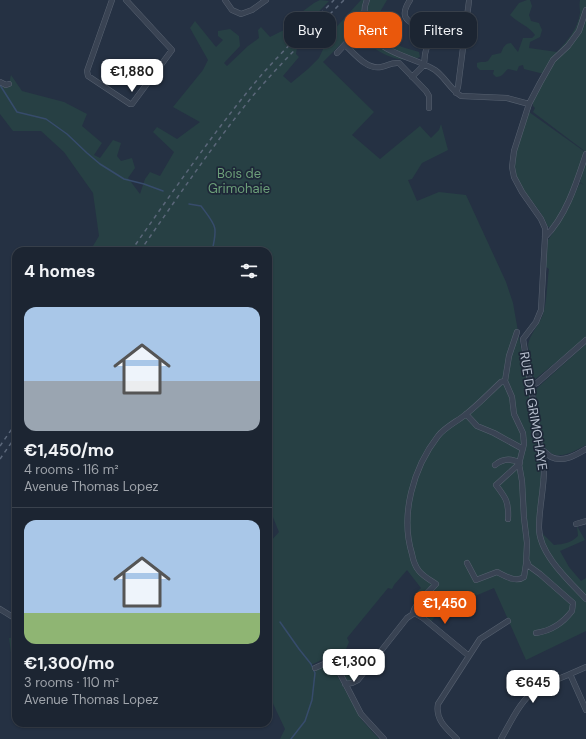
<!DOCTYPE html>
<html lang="en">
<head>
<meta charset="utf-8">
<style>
	:root { --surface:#1c2532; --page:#252d3a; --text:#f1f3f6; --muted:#a0a5ac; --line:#3a424d; --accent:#ea580c }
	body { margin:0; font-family:"DM Sans",sans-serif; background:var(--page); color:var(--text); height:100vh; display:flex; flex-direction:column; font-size:15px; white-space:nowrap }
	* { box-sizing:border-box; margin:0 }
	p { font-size:13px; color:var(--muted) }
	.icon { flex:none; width:22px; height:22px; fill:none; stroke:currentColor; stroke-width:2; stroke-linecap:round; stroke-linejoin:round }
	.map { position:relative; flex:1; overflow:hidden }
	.sheet { position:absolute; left:12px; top:247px; width:260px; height:480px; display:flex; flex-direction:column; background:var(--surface); border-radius:12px; box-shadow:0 1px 3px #0004,0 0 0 1px var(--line) }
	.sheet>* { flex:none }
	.top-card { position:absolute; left:284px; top:12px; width:242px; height:36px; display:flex; gap:8px }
	.price { position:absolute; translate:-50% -34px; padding:0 9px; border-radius:8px; background:#fff; color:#222; font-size:13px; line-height:26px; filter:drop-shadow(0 1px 2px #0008) }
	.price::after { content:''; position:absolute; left:50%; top:24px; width:12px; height:9px; margin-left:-6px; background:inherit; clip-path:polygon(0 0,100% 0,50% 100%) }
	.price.current { background:var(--accent); color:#fff }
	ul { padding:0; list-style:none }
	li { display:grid; align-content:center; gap:8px; height:212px; padding:0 12px }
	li+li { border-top:1px solid var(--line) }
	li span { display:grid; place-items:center; height:124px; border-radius:12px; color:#555 }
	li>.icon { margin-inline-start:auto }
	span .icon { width:72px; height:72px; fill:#fffc; stroke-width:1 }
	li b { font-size:17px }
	h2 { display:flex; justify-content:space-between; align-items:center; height:48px; padding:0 12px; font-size:17px }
	.pill { padding:0 14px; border-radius:12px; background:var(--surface); box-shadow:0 1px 3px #0004,0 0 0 1px var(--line); font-size:14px; line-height:36px }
	.pill.current { background:var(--accent); color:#fff }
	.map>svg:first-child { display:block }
	.green { fill:#274044 }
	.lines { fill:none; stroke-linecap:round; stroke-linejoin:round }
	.stream { stroke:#374c6c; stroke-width:1.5 }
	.minor-casing { stroke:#576170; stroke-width:6 }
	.minor { stroke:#394353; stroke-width:5 }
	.rail { stroke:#5b677a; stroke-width:1.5; stroke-dasharray:4 4; stroke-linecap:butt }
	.labels { text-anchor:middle; stroke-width:3.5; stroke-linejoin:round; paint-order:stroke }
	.park-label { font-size:13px; fill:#6c9f79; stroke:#1e2838 }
	.street-label { font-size:13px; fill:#b6becd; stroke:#1e2838 }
</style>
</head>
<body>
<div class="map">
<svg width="586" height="739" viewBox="0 0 586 739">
	<rect width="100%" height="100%" fill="#253143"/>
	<path class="green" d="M320,0L329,1L300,31L296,54L299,57L283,76L291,83L308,69L319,58L330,34L361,0H387L377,17L387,21L378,31L386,38L397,35L399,39L395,43L402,47L419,52L420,57C394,67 373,47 352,33L323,62L374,112L352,135L380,159L420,126L431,138L439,130L441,124L448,150L422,163L412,179L408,180L417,201L439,192L466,195L506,282L513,303L540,457L541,481L536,528L542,533L554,545C564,544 571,543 578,536L577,526L585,540L560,551L569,567L581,581L586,578V631L526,660L494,588L475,596L456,611L444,604L431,622C424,617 409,605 414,596C415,593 419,590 421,588L407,570L394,585L392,589L388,588L347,638L349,642L346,649L366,667L356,680L350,681L346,680L332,655L311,665L313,671L326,665L333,668L361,719L379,739H280L285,729L268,693V544L279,532L268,505V251H90L99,236L93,193L64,152L41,131H13L0,114V85L8,88L11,75L22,91L64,102L87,114L82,126L102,143L94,155L100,158L113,140L121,143L117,156L121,161L132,158L135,168L128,178L140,194L145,179L150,172L160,176L174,152L153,132L157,127L177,139L200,122L173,107L203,70L208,60L190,28L195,21L216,47L223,40L218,36V31L230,29L239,36L240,46L224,63L227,66L248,46L259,38L258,30L261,27L270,37L284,30L295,17L314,3Z
		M527,0H530L532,6L529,15L531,21L539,23L542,30L540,37L530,42L529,48L557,52C567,41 578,29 580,13C580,7 579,7 580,0H586V152L533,112L535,108L533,106V102L544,74L524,69L523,65L519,66L517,71L508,69C503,73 503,77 496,77L493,74L494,70H480L477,67V63C481,61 484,63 488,61L492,55L501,53C503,48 505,43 511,43L518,52L523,38H532L535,35C529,26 518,23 510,15L519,3Z
		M529,112L585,152L569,197L552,227H548C542,211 530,200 521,186C507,165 521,133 529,112Z
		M586,154V338L534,380L528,345C530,334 538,326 542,317C547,306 547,282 549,269L546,267L548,240L557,227L580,183L584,185L580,182Z
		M586,344V445C571,453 554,464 543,444L535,390Z
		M16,637V690L9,638Z"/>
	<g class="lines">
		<path class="stream" d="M0,85L17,112L46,119L67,134L87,153L100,164L124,179L144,184L163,191
			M189,204L201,206C216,226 218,226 212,251
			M280,622L299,649L311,664L315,673L312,700L305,721L291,739"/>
		<g class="minor-casing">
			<path id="minor" d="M112,0L87,71L88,76L130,104H132L172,50L126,0
				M225,0L232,10L241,14L252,10L266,0
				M367,0C364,6 364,14 365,21C373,54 411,55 435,70C445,77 450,89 461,96L507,98L529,104
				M410,0C392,27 425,21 429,39L425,54L424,65L412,77
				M586,10L579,31L568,46L553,60L540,83L529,104L514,151L512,167L514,177L522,192L541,219L545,228V237L541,310L536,322L523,339L544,469C544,489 539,508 539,528C539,554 569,581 586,599
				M345,45C355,54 367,70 381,67C389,66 390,62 399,63L426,91L429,96V108
				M337,53L350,39
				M0,82L6,85L9,84
				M456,93L458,87L469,1
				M545,237C566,217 577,181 586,154
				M505,381L512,397L514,414L523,433L524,444L519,464L496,485C506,498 509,502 508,519
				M530,386L537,383L586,340
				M466,414L477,426L494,433L523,449
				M541,449C544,451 548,455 551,457C563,463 576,455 586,449
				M495,465C502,459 511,458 520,463
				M576,524L586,521
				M527,561L529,566L540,574L573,603L572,611C563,623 550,631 536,633
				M467,563L476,580L497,572C505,576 516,583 524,577L526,564L527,543L524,518L522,481L519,464
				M0,609L16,619
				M413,614H416L423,618L469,656
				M586,667L570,674L586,710
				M315,668L333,660L361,714L384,739
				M345,684L352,683L358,680L407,618L413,614C413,605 430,591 436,584C430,580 423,576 419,571C415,566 413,560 412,554C400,515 413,468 438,436C445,427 456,422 465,415C478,405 489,393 501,382L505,381L509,356L517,332
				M457,739C447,729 435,720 438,704L480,639L508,621
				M501,739C511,722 520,700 537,689C547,683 559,679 570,674"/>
		</g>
		<use href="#minor" class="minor"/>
		<path class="rail" d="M131,251C172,193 212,134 258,79C282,51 309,26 334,0
			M140,251C178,197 214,143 256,92C284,60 314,30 344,0
			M0,446L16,423
			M0,459L16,436"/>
	</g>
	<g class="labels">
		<g class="park-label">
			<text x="239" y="178">Bois de<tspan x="239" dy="15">Grimohaie</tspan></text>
		</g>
		<g class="street-label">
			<text transform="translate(534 411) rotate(81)" y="5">RUE DE GRIMOHAYE</text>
		</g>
	</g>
</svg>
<b class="price" style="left:132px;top:93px">€1,880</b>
<b class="price current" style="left:445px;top:625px">€1,450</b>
<b class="price" style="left:354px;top:683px">€1,300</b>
<b class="price" style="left:533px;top:704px">€645</b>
<div class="top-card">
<a class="pill">Buy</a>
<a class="pill current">Rent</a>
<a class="pill">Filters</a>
</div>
<section class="sheet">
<h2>4 homes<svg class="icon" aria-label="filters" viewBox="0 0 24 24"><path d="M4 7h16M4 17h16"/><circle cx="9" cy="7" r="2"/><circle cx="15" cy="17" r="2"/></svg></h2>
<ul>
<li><span style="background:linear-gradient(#a9c7e8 60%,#9aa5b1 0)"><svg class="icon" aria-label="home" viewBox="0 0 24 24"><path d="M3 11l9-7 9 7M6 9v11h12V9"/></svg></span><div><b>€1,450/mo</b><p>4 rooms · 116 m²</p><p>Avenue Thomas Lopez</p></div></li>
<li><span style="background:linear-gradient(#a9c7e8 75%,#8fb573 0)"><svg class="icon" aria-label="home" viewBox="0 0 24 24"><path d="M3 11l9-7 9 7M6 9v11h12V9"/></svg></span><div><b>€1,300/mo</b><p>3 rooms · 110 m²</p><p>Avenue Thomas Lopez</p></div></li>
</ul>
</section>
</div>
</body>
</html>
